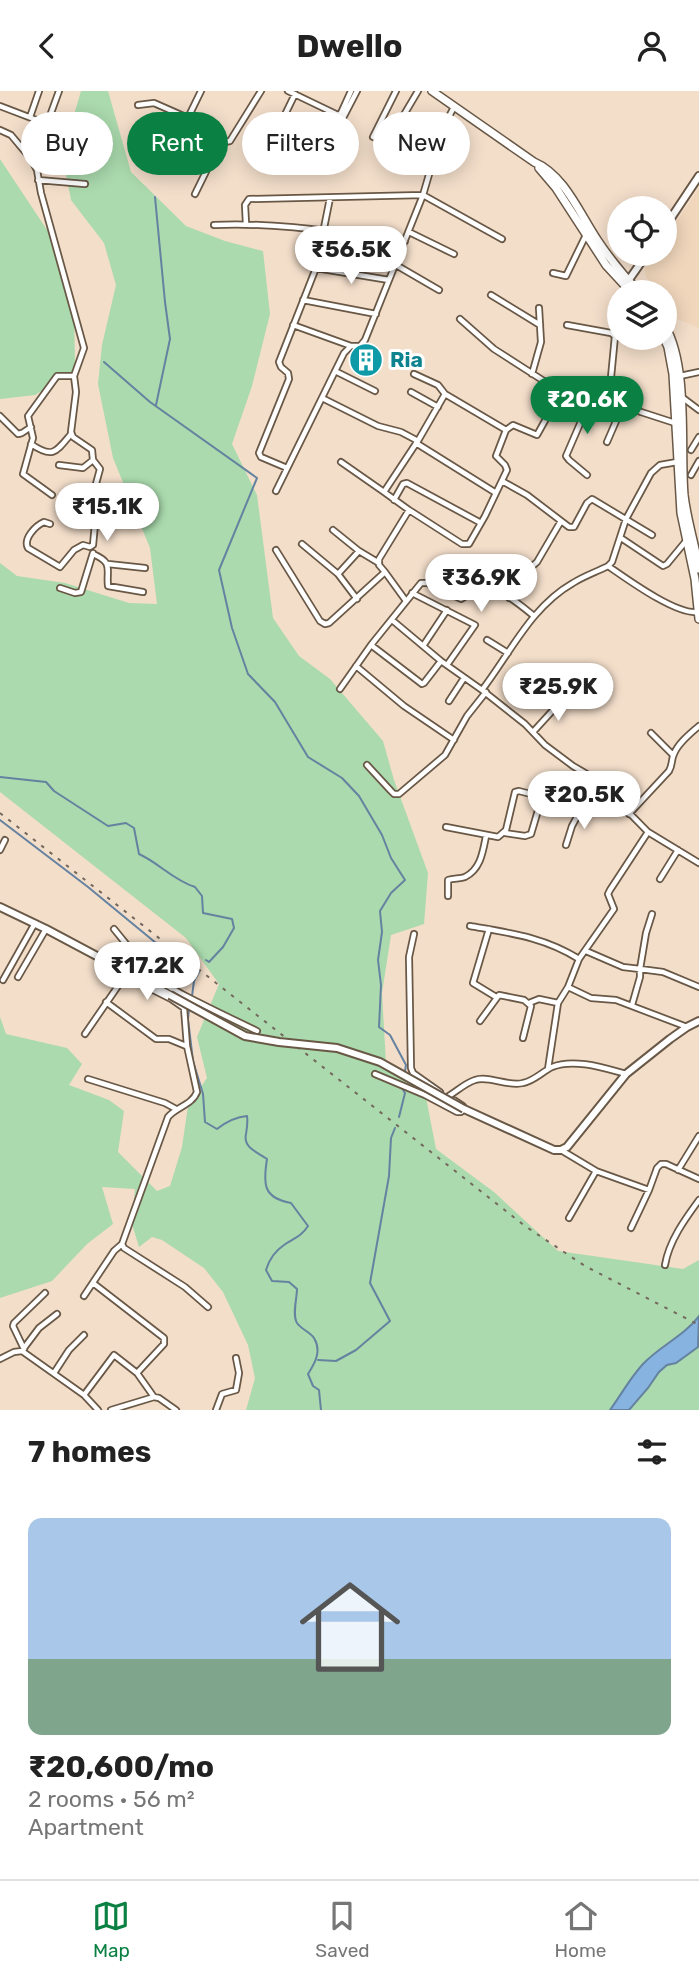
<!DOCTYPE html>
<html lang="en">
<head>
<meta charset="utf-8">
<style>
	:root { --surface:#fff; --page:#f2f2f2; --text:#222; --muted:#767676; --line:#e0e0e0; --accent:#0b8043 }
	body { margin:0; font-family:Rubik,sans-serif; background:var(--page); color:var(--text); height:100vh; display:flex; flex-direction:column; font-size:26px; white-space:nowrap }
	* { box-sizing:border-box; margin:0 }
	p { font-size:23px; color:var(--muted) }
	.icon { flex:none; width:38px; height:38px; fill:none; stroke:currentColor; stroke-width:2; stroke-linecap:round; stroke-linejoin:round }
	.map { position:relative; height:1319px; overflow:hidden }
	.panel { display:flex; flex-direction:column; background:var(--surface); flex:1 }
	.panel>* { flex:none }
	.guide { position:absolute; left:21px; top:21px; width:658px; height:63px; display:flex; gap:14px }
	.buttons { position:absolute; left:607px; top:105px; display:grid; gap:14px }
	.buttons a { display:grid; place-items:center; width:70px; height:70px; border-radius:50%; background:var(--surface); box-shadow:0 4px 18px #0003; font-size:35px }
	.price { position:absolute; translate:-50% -60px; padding:0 16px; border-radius:24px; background:#fff; color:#222; font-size:23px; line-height:46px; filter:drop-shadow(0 2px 4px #0008) }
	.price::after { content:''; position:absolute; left:50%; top:42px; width:21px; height:16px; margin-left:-10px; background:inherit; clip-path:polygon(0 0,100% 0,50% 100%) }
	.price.current { background:var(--accent); color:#fff }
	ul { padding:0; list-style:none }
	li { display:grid; align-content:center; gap:14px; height:371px; padding:0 28px }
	li span { display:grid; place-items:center; height:217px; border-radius:14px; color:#555 }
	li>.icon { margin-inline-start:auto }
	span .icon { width:126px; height:126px; fill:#fffc; stroke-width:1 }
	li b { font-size:30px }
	h2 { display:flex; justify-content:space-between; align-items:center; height:84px; padding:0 28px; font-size:30px }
	.chip { padding:0 24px; border-radius:32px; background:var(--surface); box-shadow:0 4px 18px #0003; font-size:24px; line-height:63px }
	.chip.current { background:var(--accent); color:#fff }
	header { display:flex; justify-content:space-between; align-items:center; height:91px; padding:0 28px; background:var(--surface); font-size:32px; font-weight:700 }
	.menu { display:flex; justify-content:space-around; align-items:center; height:98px; border-top:2px solid var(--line); background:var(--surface); font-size:19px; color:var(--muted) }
	.menu a { display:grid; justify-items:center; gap:4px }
	.menu .current { color:var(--accent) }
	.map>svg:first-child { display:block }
	.built { fill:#f0d6bb }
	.green { fill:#aadaad }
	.water { fill:#87b3e1; stroke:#6582a0; stroke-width:2 }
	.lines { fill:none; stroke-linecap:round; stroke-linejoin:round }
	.stream { stroke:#6582a0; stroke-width:2 }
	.street-casing { stroke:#695846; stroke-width:8 }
	.secondary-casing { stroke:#695846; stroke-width:10 }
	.primary-casing { stroke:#695846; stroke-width:10 }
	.street { stroke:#fff; stroke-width:4.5 }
	.secondary { stroke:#fff; stroke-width:6 }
	.primary { stroke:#fff; stroke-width:7 }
	.rail { stroke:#75685c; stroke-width:2; stroke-dasharray:3.5 7; stroke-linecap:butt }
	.secondary-bridge-casing { stroke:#695846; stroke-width:10; stroke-linecap:butt }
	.secondary-bridge { stroke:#fff; stroke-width:6 }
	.labels { text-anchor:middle; stroke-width:6; stroke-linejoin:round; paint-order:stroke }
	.culture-label { font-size:21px; font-weight:bold; fill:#0d838f; stroke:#fff; text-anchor:start }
</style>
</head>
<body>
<header><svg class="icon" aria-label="back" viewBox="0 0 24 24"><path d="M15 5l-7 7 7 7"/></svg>Dwello<svg class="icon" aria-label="person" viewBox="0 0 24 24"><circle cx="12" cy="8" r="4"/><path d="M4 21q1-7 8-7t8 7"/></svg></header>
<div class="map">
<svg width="699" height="1319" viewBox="0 0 699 1319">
	<rect width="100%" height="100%" fill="#f3deca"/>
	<path class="built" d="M699,97V237L675,227L665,213V201H657L646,186L645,177L655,163H665V148Z"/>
	<path class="green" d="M81,0H108L131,81L186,135L225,150L263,160L270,223L252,295L232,353L257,404L273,527L299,565L330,588L383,650L394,689L428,782L424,833L391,844L382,902L386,972L423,991L436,1058L494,1101L558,1160L683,1178L699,1169V1319H246L255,1287L248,1254L223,1201L204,1177L162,1149L152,1146L139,1156L132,1133L135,1098L102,1096L113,1133L87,1153L52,1190L0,1207V926L6,943L67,957L82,973L69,994L109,1009L124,1020L118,1061L157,1100L170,1095L182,1056L188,1015L207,987L197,946L219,893L186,847L0,701V472L17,485L65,492L129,512L157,513L150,457L113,367L98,293L102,254L116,194L104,152L71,109L62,64Z
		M0,68L57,154L74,209L75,280L35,304L0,308Z"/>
	<path class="water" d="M699,1225L698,1256L676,1272L667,1274L659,1281L648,1297L629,1319H610C621,1304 630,1287 643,1273C660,1255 684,1245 699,1225Z"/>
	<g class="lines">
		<path class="stream" d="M155,106L165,211L170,248L156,314
			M104,271L150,311L257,387L219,479L232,537L248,583L275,611L308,666L342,687L359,705L382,744L391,767L405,789L391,802L380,820L382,841L378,869L381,894L379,936L390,944L406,974L405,980
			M0,686L46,691L54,700L108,735L126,732L134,737L139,763C159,772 173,789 195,796L202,805L203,822L232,828L234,837L223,856L209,871L206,869
			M0,729L88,796L173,866L194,890
			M192,905L194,890L199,881
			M189,918L188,928L193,970L203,1003L205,1031L217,1038C226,1031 235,1026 247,1025C248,1032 247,1036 246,1043C243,1057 257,1061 267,1068C263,1093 263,1107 291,1112L308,1135C301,1146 294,1147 284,1154C275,1160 269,1169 266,1179L272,1190L289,1191L297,1198C297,1207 292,1224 297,1232C301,1238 310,1241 314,1247C322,1260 315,1272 308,1283L313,1295L319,1299L321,1319
			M399,1026L405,1002L402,997
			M318,1269L336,1270L356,1259L390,1230L370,1192L389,1085L391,1047L395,1037"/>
		<g class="street-casing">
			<path id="street" d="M288,0L338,24L341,22L351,0
				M295,3L277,40L278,45L284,50L316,66H319L322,64L340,24
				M138,14L154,12L188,27
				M0,15L47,33L59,0
				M30,26L39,0
				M47,33L78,43
				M0,39L11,44L31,68L37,79L41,102L84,257L74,285L76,301L71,341L73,346L92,359L93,369L100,378L94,400C100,410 109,417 104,430L95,433L93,454L90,456L83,454L74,459L60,476L28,457C23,448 35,435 44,431L50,433
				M373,46L396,0
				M389,49L418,0
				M339,62L343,27L357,0
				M398,63L413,38L401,29
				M140,70L159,71L167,68L181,48L183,37L201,0
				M38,89L85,93
				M195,103L220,52L230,50L261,0
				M246,133L245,114L249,108L423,104L502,148
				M214,134C278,131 342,142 405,150
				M409,141L454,163
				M396,174L439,199
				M316,177L389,189
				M553,182L566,185L586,144
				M491,204L540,234
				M303,209L376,223
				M460,228L494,258L561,301L609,307L641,321L675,332
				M293,234L351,255
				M567,234L611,242L615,245L609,307
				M335,280L375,300
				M414,283L438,294L445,303L506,339
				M532,283L541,251L539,217
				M680,285L699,281
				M411,301L438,316
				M322,307L378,335L401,341L418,350
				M683,307L699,319
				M0,325L18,343L22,342L31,336
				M607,351L623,314
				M416,352L496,402
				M31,353C53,368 56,361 71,343
				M691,359L699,346
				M341,371L384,401
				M59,374L83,377L93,369
				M287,377L261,366L259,362L289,288L288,282L281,276L279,271L316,177L330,107
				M587,384L569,369L566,365L592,305
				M691,384L699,370
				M502,390L527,404L569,436H574L587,412L592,408L652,444
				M276,400L344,262L351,255H360L365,249L423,104L442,39L454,16
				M52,404L23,383L33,347L28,325L57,285H74
				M394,409L403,393L407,392L481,432
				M409,419L462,453H469L485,425L507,379L505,374L496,365L506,339L513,334L537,344L561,301
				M333,439L359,460L379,472
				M621,447L663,475L667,473L686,450
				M302,453L338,483L357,508
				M276,459L320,530L325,533L329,532L385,481L379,474V468L409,419L384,401L419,348L445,303
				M93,463C114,472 106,478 108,495L143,501
				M108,473L145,477
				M608,475C627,488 676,524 698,521
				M385,481L406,510
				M338,483L359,460
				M60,497L75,502L81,501L93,462
				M412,502L475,534L447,574
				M509,507L528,479L537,471L561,430
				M392,529L441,570L482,599L525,633L545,654L573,675L597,689L648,741L699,772
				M487,549L508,562
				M371,554L422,593L424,592L441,570
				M423,555L447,519
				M356,575L404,615L454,649
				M340,598L371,554L421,492H427L461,508C468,505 473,498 480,495C492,490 524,517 534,525
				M482,599C511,561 531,516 573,492C584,485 596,481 608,475L612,471L626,428L651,382L660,374L677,371
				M449,610L464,587
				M533,641L565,606
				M651,642L673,664
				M367,674L391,700L394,703H399L445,664L467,625L486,601
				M629,723L669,680C673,673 671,668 674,663C678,652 691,642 699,635
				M446,736L498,746L506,739L515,701L519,700L542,706
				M505,742L525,745L531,743L542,706L547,698L581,717
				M566,754L572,735L597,689
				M0,759L5,749
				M660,788L678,759
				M448,805V789C454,787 460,788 465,786C481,778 483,760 486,745
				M470,835C510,842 544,846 579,868
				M114,838L127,854L152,878L149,885
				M489,838L473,892L496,906
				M414,843L409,866L411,977L413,982L440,1001
				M586,860L623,876L640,878L646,842L652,823
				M125,885L171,908L184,917L187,955L197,1001C192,1014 176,1016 168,1026L122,1153L124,1157L185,1196L208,1216
				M18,886L46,838
				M3,889L35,832
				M568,896L579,868L614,818L608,803L610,799L648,741
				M106,911L156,948H169L186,955
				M529,912L539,908L558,912
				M632,914L640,886V878L663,881L699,896
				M480,930L499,904L524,909L531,915L523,947
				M85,943L127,882C149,881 164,894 182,903C207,916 232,928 257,940
				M548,978L558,912L568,896L591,907L616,909L687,936
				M375,983L425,1004L457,1021H461L464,1018L463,1015L454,1009
				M88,988L165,1012L176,1018
				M447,1006C456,1001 465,992 475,989C488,984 508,996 523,992C534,990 542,981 552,976C574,967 604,977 626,983
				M561,1059L596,1080L569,1127
				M678,1079L699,1045
				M596,1080L649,1099
				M631,1137L649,1099L657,1077L661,1073H666L699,1088
				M665,1174C669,1150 685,1128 699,1109
				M93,1192L164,1247V1253L137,1282
				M84,1205L114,1160L122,1153
				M24,1257L39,1237L57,1223
				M24,1258L13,1235L14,1232L45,1202
				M0,1268L14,1261L22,1260L84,1304L98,1319
				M54,1282L69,1259L84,1244
				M84,1304L114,1264L137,1282L154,1306
				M111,1319L154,1306L159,1307L176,1319
				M216,1319L222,1303L236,1299L239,1282L236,1267"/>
		</g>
		<g class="secondary-casing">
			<path id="secondary" d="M665,136L699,85
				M626,193L647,163
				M0,816L46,838L170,904
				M464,1018L554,1059H561L567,1056L626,983L670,948L687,936L699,930"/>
		</g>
		<g class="primary-casing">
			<path id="primary" d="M432,0L534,71C565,84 580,124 598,150C610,168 624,185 639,201
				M539,77L556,97L606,174L631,201
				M665,235C689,276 680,356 684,404C687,430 695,453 699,478
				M664,247L668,256L673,283L681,422L695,488L699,528"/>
		</g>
		<use href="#street" class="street"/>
		<use href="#secondary" class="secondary"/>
		<use href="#primary" class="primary"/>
		<path class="rail" d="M0,722L525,1135L585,1175L699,1234"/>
		<g class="secondary-bridge-casing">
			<path id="secondary-bridge" d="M170,904L245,945L279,951L337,957L380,971L464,1018"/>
		</g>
		<use href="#secondary-bridge" class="secondary-bridge"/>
	</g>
	<defs>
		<g id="building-disc" transform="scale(1.75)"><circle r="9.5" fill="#0f9aa8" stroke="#fff"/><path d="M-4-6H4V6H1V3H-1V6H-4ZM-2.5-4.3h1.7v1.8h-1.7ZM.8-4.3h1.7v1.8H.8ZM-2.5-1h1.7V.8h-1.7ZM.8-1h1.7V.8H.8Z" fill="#fff"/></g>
	</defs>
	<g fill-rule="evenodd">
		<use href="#building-disc" x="366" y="269"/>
	</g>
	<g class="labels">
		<g class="culture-label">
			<text x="390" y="276">Ria</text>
		</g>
	</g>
</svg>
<div class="buttons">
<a><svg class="icon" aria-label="locate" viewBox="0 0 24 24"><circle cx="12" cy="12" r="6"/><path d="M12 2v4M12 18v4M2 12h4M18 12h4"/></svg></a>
<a><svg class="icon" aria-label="layers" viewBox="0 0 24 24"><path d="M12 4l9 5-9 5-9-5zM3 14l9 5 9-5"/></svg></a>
</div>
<b class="price" style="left:351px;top:195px">₹56.5K</b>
<b class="price current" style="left:587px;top:345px">₹20.6K</b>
<b class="price" style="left:107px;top:452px">₹15.1K</b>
<b class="price" style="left:481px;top:523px">₹36.9K</b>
<b class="price" style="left:558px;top:632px">₹25.9K</b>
<b class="price" style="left:584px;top:740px">₹20.5K</b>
<b class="price" style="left:147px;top:911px">₹17.2K</b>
<div class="guide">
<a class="chip">Buy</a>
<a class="chip current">Rent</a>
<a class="chip">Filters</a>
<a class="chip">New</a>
</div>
</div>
<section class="panel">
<h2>7 homes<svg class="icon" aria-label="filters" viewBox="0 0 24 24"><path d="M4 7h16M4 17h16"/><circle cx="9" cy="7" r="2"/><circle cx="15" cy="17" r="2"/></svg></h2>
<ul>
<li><span style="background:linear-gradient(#a9c7e8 65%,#7fa58c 0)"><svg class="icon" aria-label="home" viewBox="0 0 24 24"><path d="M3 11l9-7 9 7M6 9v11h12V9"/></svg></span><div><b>₹20,600/mo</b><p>2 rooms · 56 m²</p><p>Apartment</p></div></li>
</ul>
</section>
<nav class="menu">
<a class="current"><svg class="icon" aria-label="map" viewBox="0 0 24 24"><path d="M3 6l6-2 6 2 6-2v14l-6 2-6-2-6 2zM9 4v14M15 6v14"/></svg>Map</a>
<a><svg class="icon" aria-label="saved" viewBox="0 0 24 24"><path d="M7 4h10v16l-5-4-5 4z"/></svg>Saved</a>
<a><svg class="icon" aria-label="home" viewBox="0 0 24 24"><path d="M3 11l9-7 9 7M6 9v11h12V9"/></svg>Home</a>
</nav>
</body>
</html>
